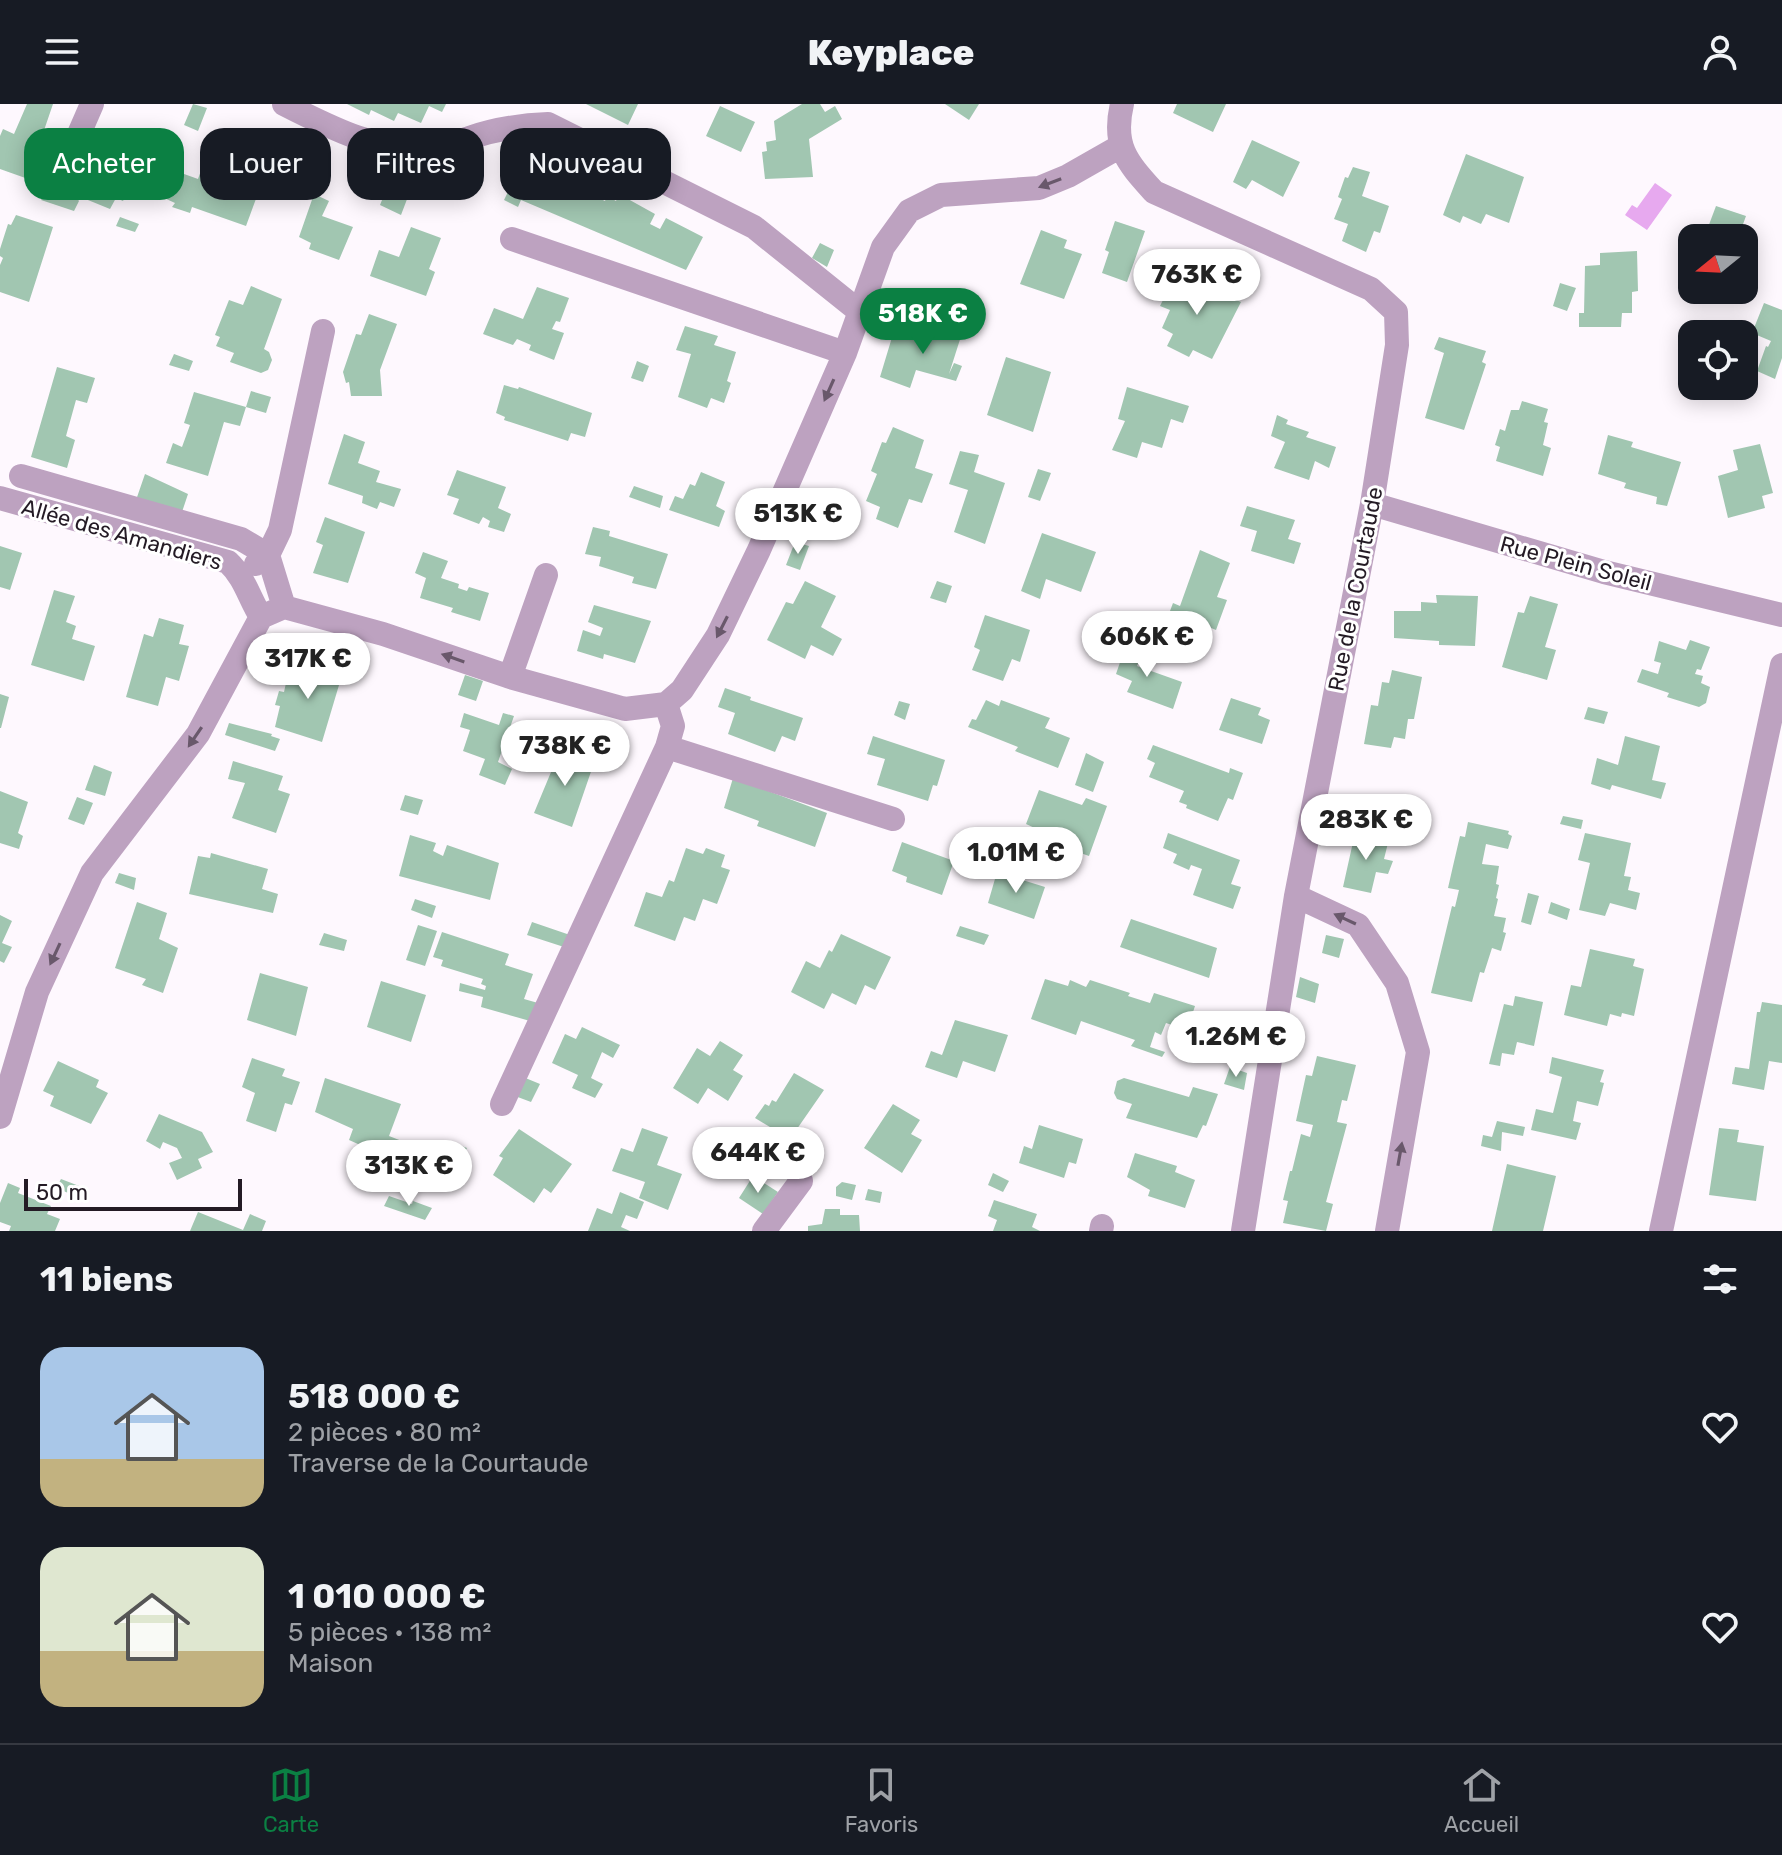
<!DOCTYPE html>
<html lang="fr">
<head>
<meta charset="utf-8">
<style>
	:root { --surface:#171b24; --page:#242831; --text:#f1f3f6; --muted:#9ea1a6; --line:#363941; --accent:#0b8043 }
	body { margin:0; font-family:Rubik,sans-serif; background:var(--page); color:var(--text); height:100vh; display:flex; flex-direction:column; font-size:30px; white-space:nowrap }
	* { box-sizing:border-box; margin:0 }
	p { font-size:26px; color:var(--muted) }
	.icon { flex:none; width:44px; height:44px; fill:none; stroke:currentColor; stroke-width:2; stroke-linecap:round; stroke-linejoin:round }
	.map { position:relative; height:1127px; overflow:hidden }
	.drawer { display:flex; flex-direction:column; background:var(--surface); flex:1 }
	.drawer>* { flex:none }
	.top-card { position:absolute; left:24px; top:24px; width:800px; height:72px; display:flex; gap:16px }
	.needle { width:52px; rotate:252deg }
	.controls { position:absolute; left:1678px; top:120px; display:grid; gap:16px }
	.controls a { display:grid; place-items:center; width:80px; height:80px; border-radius:16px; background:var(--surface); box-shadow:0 4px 20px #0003; font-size:40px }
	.scale { position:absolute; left:24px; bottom:20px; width:218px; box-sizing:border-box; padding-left:8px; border:4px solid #241b25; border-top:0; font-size:22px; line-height:28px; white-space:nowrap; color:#241b25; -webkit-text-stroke:6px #fff; paint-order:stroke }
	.price { position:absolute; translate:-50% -68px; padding:0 18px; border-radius:28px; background:#fff; color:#222; font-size:26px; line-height:52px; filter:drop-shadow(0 2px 4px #0008) }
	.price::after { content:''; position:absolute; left:50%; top:48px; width:24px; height:18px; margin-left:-12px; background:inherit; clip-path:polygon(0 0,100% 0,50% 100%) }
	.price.current { background:var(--accent); color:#fff }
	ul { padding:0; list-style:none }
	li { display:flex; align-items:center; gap:24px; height:200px; padding:0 40px }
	li span { display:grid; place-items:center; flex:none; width:224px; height:160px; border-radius:24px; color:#555 }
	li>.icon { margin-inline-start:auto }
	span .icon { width:96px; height:96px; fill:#fffc; stroke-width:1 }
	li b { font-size:34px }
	h2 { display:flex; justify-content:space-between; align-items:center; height:96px; padding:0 40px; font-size:34px }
	.tag { padding:0 28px; border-radius:24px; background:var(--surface); box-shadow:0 4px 20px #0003; font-size:28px; line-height:72px }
	.tag.current { background:var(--accent); color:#fff }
	header { display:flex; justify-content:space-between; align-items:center; height:104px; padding:0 40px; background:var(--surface); font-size:36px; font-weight:800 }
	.dock { display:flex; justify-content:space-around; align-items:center; height:112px; border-top:2px solid var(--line); background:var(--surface); font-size:22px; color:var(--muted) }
	.dock a { display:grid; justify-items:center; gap:4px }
	.dock .current { color:var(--accent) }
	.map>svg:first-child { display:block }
	.water { fill:#e7a9ef }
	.building { fill:#a1c6b1 }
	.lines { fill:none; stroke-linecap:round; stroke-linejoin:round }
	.minor { stroke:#bda2c0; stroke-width:24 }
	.oneway { fill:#69586b }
	.labels { text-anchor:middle; stroke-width:6; stroke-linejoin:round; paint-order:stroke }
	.street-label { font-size:22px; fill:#241b25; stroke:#fff }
</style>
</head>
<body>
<header><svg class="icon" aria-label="menu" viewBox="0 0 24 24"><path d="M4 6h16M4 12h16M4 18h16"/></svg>Keyplace<svg class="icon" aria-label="person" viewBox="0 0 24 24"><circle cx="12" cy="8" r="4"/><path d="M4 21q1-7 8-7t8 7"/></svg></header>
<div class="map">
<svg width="1782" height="1127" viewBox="0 0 1782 1127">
	<rect width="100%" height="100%" fill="#fef8fe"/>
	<path class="water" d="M1655,79L1672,91L1647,126L1625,111L1632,101L1637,104Z"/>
	<path class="building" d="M27,0H53L40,38L33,36L28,51L39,55L31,76L0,65V32L3,25L14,30Z
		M193,0L207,4L198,27L184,21Z
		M347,0H446L442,8L429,2L421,19L398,9L394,17L371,6L369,11Z
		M586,0H638L628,21Z
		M802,0H820L825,8L835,2L842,15L809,35L813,73L765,75L762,48L767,47L766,38L776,36L774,17Z
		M945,0H979L969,16Z
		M1177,0H1226L1213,28L1173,9Z
		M720,2L755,18L741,48L706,32Z
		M120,27L151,42L123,97L116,94L110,105L83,94L106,39L112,42Z
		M214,30L255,46L240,86L257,92L246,122L192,103L190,109L172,103L175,99L162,93L173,66L198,75Z
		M1252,36L1300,58L1283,93L1252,76L1246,85L1233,78Z
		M1466,50L1524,73L1509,119L1486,110L1481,120L1463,112L1460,119L1443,111Z
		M542,52L556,60L552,67L594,89L592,91L605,97L607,92L616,97L619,90L655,110L650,120L660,125L666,114L703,133L686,166L521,96L518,103L504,96L521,61L533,67Z
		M1353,63L1370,68L1362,92L1389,102L1380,129L1374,127L1366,148L1342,137L1348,120L1334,115L1342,95L1338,93L1345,73L1348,74Z
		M49,81L77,94L79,97L74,107L41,96Z
		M388,81L409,90L401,111L380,101Z
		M314,90L329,97L322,112L353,123L339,156L309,145L311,139L299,133Z
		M1716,102L1746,112L1738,134H1704Z
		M16,111L53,123L29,198L0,188V161L3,154L0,152V145L8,120L11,121Z
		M120,113L139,120L135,128L116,122Z
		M1115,117L1145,127L1127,178L1102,169L1109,148L1105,146Z
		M411,123L441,134L429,165L435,168L426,192L370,172L379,146L399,153Z
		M1041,126L1067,136L1064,144L1082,150L1064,195L1020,180Z
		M820,139L834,146L827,163L812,154Z
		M1637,147L1638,187L1632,188V209H1622L1621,223H1579V209H1584L1585,162L1600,161V149Z
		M1176,170L1241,198L1212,255L1193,246L1189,253L1167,242L1173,230L1162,224L1170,206L1160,202Z
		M1560,179L1576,184L1567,207L1553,202Z
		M251,182L282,195L264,245L269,248L272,256L268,266L261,269L230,258L234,249L216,242L220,233L215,231L229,196L243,201Z
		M537,183L569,194L560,218L556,217L552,225L564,229L554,256L529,246L531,241L517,235L513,241L483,230L494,204L523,215Z
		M1764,199L1782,206V254L1775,275L1757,267L1766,242L1768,243L1771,237L1752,229Z
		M369,210L397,220L380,266L382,292H351L349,278L346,279L343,268L356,230L361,231Z
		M934,217L963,226L949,270L954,259L962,262L956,277L916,266L910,284L880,273L893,230L927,239Z
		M685,222L718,232L714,241L736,248L727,277L731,279L724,299L711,294L707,304L678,293L691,250L676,246Z
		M1439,233L1486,247L1482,258L1486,260L1464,326L1425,314L1444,249L1434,245Z
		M174,250L193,257L189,267L169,261Z
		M1006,253L1051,268L1033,328L987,311Z
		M637,257L649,262L643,278L631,274Z
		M57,263L95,274L87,299L76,296L66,332L75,336L67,364L31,353Z
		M504,281L518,285L519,283L592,309L585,333L571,329L568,337L504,316L505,313L496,309Z
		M1127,283L1189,302L1183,319L1171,315L1162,344L1142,338L1137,354L1112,346L1125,317L1118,315Z
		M251,287L271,293L266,309L246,303L240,322L224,318L208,372L166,359L173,339L182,343L190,321L184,319L194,288L246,303Z
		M1522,297L1548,305L1544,318L1548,319L1543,341L1551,344L1543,372L1496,357L1500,343L1495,341L1500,325L1505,327L1511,306H1519Z
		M1277,311L1288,316L1286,320L1309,328L1306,333L1336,343L1329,364L1315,357L1309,376L1274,364L1285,338L1271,332Z
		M893,323L924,336L915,364L933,370L922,399L909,395L898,424L876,415L880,403L866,397L877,370L871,367L882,338L886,339Z
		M344,330L365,338L358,359L380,367L376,378L401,385L394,403L380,398L377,405L362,399L363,392L328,380Z
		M1608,331L1633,338L1631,343L1681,358L1667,402L1656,400L1657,393L1624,384L1626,379L1598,370Z
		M1760,340L1773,389L1762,392L1765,404L1728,414L1718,372L1738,366L1733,346Z
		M960,347L979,351L974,368L1005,379L985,440L954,428L968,386L949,380Z
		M1038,365L1051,369L1040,397L1028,393Z
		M457,366L506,383L498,404L511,410L504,428L488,423L490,417L483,413L479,420L453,410L459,395L447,391Z
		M701,368L725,378L716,402L725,407L719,423L669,406L675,392L683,395L690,380L695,382Z
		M145,370L188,390L182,408L135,399Z
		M634,382L663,392L660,404L629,393Z
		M1247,402L1295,416L1288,435L1301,439L1294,460L1251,447L1257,427L1240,422Z
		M325,413L365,428L348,479L313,469L323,441L316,438Z
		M593,423L610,427L609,432L668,450L656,485L632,479L634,473L599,462L601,453L585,450Z
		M1042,429L1096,448L1081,488L1046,475L1040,495L1021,487Z
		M795,438L809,442L800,466L786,461Z
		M0,442L22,449L10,486L0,483Z
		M1200,446L1230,459L1217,493L1227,496L1216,526L1170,507L1173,499L1180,502Z
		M423,448L448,457L441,474L459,480L458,484L467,487L469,483L489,489L480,517L451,508L453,504L420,494L426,474L415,469Z
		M805,477L836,492L821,523L842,535L833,552L811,541L805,555L767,536L786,498L793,500Z
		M937,477L952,482L946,499L930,494Z
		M54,486L75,492L66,518L76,522L72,535L95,542L84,577L31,561Z
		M1436,491L1478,492L1475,542L1439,541V537L1394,534V507H1421V498L1437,499Z
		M1530,492L1558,500L1545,543L1556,546L1547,576L1502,563L1518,508L1524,509Z
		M594,501L651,517L635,559L604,550L603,555L577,547L583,526L600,532L603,524L588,518Z
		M985,511L1030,526L1020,558L1012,555L1003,577L972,566L980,546L974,543Z
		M159,514L184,521L179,540L189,542L179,577L166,573L158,602L126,593L144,530L153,533Z
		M1690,536L1710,543L1701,566L1697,565L1695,570L1703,572L1701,579L1710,583L1706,599L1699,603L1667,593L1669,589L1637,578L1642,565L1658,570L1661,559L1654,557L1659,537L1686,546Z
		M1127,538L1144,544L1137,562L1182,578L1173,605L1127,588L1132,577L1116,570Z
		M297,558L342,571L322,638L275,623L280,602L275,601L279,587L284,588L288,570L293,571Z
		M1392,566L1422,573L1414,615H1408L1405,635L1394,633L1391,644L1364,640L1371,601L1378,602L1382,578L1389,579Z
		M465,571L483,577L476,597L458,591Z
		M725,584L751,593L750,596L803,614L795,637L782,632L775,648L728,630L735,609L718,603Z
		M0,590L9,593L1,624H0Z
		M1231,594L1261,604L1258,611L1270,616L1262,640L1219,626Z
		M986,596L999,602L1001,596L1050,614L1045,624L1070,634L1058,664L1015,647L1018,643L968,623L972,615L976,616Z
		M899,597L910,600L905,616L894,611Z
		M1588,603L1608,608L1604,620L1584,615Z
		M464,609L499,621L503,609L514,612L498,658L512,665L505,681L479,671L485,655L463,647L470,626L460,623Z
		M229,619L272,630L271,632L280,635L275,647L225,631Z
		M873,632L945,656L937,682L933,681L928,697L877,681L885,655L867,650Z
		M1625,632L1660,642L1652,676L1666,679L1661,695L1612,681L1610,686L1591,680L1597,654L1618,661Z
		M1153,641L1229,669L1230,664L1243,669L1233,696L1228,694L1218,717L1186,704L1187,701L1179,698L1184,687L1149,673L1155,659L1147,655Z
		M561,644L595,656L572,723L534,709Z
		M1086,649L1104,658L1093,688L1075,681Z
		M233,657L283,672L278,686L290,690L276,729L232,714L245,679L228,675Z
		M94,661L112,668L105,692L85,686Z
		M733,674L827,709L815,743L757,722L759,717L724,704Z
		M1039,686L1082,701L1086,694L1107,702L1089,752L1035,733L1039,726L1026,720Z
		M0,687L28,698L18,729L23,732L19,745L0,739Z
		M405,691L423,696L418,711L400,706Z
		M77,693L93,699L84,721L68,715Z
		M1563,712L1583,716L1581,725L1560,720Z
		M1468,718L1509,727L1508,730L1512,732L1508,745L1486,740L1482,760L1499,762L1496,780L1499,781L1496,794L1498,795L1494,812L1506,814L1503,828L1506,829L1501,847L1492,844L1484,869L1480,868L1472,898L1431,889L1452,802L1455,803L1459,786L1448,784L1453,762L1460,732L1465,733Z
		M1168,729L1240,756L1231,780L1241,783L1233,805L1193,791L1202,765L1191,761L1189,766L1173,759L1177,750L1163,744Z
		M1355,729L1389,735L1384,755L1393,757L1388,770L1376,768L1371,789L1343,783Z
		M1585,729L1631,739L1624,772L1631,773L1628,786L1640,789L1636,806L1610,799L1605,812L1579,806L1590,759L1578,756Z
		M410,731L436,739L433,747L443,752L447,741L499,759L490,796L399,772Z
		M902,738L954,757L942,791L906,778L907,773L892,767Z
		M686,744L703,750L706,744L725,751L721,763L730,766L717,800L703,795L695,817L684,813L675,837L634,822L646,788L662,793L669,776L674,778Z
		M211,749L268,765L262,785L278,790L273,809L189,790L198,752L210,754Z
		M997,768L1045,783L1034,815L988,799Z
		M119,769L136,774L134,786L115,779Z
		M1528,789L1539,792L1531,821L1521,818Z
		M415,795L436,802L432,814L411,806Z
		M137,798L167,809L159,835L178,844L163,889L142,881L146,875L115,864Z
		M1551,798L1570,805L1567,816L1548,809Z
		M0,811L12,817L2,839L12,843L4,859L0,857Z
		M1131,815L1217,844L1209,874L1120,843Z
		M532,818L570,831L564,843L527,831Z
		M418,821L437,827L425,862L406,856Z
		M960,822L989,831L984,841L956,832Z
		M442,828L509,850L505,861L533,870L524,895L538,899L530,917L481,903L483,893L459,887L460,879L485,886L486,882L481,880L483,875L441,862L443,856L433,853Z
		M324,829L347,836L344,847L319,841Z
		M841,830L891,853L875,886L865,881L856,901L832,889L824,905L791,888L806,857L820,864L829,846L832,848Z
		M1326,831L1344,835L1339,854L1322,849Z
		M1590,845L1635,855L1633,862L1644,865L1634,912L1622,909L1621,913L1610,910L1607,922L1564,911L1571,881L1581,883Z
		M260,869L308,883L296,932L247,916Z
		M1300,873L1319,880L1315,899L1296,893Z
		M1045,875L1068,882L1070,876L1086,883L1090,876L1130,889L1128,892L1150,899L1154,889L1195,902L1187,926L1166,919L1161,931L1155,928L1150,943L1165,948L1162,953L1131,942L1135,936L1081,917L1076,931L1031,915Z
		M381,877L426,891L411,938L367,923Z
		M1515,892L1543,898L1534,942L1517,938L1514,951L1502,949L1500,962L1489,960L1504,900L1513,902Z
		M1762,898L1782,901V959L1769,957L1764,986L1732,980L1735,963L1749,965L1757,908H1760Z
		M955,916L1008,931L995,968L963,957L957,974L925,963L931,947L942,951Z
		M582,923L620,941L613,954L602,948L591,974L603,980L595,994L572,984L578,971L552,959L565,930L576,935Z
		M720,937L743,951L733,966L743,972L728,997L708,984L698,1000L673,984L697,944L710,952Z
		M1317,952L1356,961L1347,997L1342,996L1337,1018L1347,1020L1326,1098L1333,1100L1326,1127L1283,1119L1288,1097L1283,1096L1290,1067H1292L1301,1030L1310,1033L1313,1021L1296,1017L1306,971L1312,972Z
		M1552,953L1604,966L1600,978L1604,979L1598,1002L1577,997L1573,1017L1581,1019L1576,1036L1531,1026L1536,1005L1553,1009L1562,973L1549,969Z
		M252,954L285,965L282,972L300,978L292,1001L285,999L276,1028L246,1017L255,989L242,983Z
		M58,957L99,976L96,983L108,989L91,1020L50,1002L54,992L43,987Z
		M1230,963L1247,969L1244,986L1224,980Z
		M794,969L824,986L790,1035L755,1014L765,1000L769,1002L772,996L776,998Z
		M523,973L540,980L531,998L515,992Z
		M325,974L401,1000L389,1032L407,1039L393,1076L365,1066L368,1055L360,1050L358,1040L349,1036L353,1025L315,1008Z
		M1124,974L1189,993L1193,983L1218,990L1206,1022L1203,1021L1197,1034L1126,1014L1132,1000L1117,995L1114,989L1117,977Z
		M893,1000L920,1016L911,1030L922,1036L902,1069L864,1044Z
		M159,1010L202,1028L213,1048L198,1055L202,1064L177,1076L169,1059L182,1054L177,1044L163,1038L160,1045L146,1037Z
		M1497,1017L1525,1023L1523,1032L1502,1028L1501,1047L1481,1042L1483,1031L1492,1033Z
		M1039,1021L1083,1035L1076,1060L1069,1058L1064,1074L1019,1059L1024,1042L1032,1045Z
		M642,1024L668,1033L657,1061L682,1070L668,1106L639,1094L645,1078L612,1067L621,1044L633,1048Z
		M1719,1024L1739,1026L1737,1038L1764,1042L1756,1097L1709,1091Z
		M519,1025L572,1060L551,1089L544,1084L534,1099L493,1071L503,1054L499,1052Z
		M451,1038L467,1044L448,1076L441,1071Z
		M1135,1049L1177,1062L1175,1068L1195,1076L1185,1104L1148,1092L1150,1086L1127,1073Z
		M1507,1060L1556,1072L1543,1127H1492Z
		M993,1069L1009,1077L1003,1088L988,1081Z
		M753,1072L778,1088L763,1110L739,1094Z
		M61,1075L87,1085L83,1095L56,1084Z
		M842,1078L856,1081L852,1096L836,1092V1083Z
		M8,1079L20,1084L18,1089L51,1102L47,1110L60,1115L55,1127H9L11,1122L0,1118V1099Z
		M868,1085L882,1088L880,1099L865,1096Z
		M620,1088L644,1098L637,1115L626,1111L621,1123L630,1127H588L597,1104L612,1110Z
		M389,1092L412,1100L413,1097L432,1104L425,1116L384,1102Z
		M994,1096L1037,1110L1032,1123L1040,1127H993L997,1116L988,1112Z
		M825,1105H840V1111H859L860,1127H808V1122L822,1120Z
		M198,1108L243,1126L250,1110L266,1117L262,1127H190Z"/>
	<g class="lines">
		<path class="minor" d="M284,0C331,24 380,49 435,46C446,45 458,37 469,34C495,25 521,21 548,20L754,123L860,208
			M1122,0C1112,42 1127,58 1154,88L1371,185L1396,208L1397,241L1372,400L1296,792L1243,1127
			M72,46L92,0
			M512,135L845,249
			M21,372L241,435L268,451L284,503
			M0,394L228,458C245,474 249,494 261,513
			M1372,400L1604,468L1782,511
			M256,460L268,451L280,426L323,227
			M510,573L546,471
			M667,643L893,715
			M1296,792L1358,821L1397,879L1418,948L1387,1127
			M502,1000L667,643L673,622L666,600
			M0,1013L37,888L92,769L198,630L261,513L284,503L383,530L510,573L625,605L666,600L682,586L718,531L759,446L845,249L883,143L909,107L941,91L1039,84L1068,72L1119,43
			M764,1127L801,1077
			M1101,1127L1102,1122
			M1661,1127L1782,561"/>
	</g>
	<defs><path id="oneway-solid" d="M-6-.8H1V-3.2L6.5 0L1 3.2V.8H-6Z" transform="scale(2)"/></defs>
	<g class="oneway">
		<use href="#oneway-solid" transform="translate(1050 79) rotate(159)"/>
		<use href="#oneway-solid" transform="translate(829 286) rotate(114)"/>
		<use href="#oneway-solid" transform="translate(722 523) rotate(117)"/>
		<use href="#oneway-solid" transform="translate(453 554) rotate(-161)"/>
		<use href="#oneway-solid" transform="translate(195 633) rotate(124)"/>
		<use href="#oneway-solid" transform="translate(1345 815) rotate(-155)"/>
		<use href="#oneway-solid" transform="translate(55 850) rotate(115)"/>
		<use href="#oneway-solid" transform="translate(1400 1050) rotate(-80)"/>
	</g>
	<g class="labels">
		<g class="street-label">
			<text transform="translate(122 430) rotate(16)" y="8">Allée des Amandiers</text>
			<text transform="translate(1576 459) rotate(15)" y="8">Rue Plein Soleil</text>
			<text transform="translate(1355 485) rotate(-79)" y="8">Rue de la Courtaude</text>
		</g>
	</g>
</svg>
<div class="controls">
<a><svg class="needle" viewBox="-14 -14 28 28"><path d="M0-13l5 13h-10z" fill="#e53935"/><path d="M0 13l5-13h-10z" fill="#9ea1a6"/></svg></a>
<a><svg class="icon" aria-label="locate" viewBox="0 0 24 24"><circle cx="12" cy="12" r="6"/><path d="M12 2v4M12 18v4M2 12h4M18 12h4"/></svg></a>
</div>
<div class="scale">50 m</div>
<b class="price" style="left:1197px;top:213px">763K €</b>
<b class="price current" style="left:923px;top:252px">518K €</b>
<b class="price" style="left:798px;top:452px">513K €</b>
<b class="price" style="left:1147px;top:575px">606K €</b>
<b class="price" style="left:308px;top:597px">317K €</b>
<b class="price" style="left:565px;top:684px">738K €</b>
<b class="price" style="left:1366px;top:758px">283K €</b>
<b class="price" style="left:1016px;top:791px">1.01M €</b>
<b class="price" style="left:1236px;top:975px">1.26M €</b>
<b class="price" style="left:758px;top:1091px">644K €</b>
<b class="price" style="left:409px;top:1104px">313K €</b>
<div class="top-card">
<a class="tag current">Acheter</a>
<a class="tag">Louer</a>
<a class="tag">Filtres</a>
<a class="tag">Nouveau</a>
</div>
</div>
<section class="drawer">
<h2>11 biens<svg class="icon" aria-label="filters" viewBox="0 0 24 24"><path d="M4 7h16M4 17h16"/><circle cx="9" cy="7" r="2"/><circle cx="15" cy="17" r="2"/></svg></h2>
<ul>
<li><span style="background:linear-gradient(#a9c7e8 70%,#c2b280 0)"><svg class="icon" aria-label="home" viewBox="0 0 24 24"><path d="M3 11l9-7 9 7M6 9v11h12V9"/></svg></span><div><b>518 000 €</b><p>2 pièces · 80 m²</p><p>Traverse de la Courtaude</p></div><svg class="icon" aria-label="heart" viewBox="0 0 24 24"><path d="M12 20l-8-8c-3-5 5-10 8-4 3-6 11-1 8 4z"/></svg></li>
<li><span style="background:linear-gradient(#dfe7d0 65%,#c2b280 0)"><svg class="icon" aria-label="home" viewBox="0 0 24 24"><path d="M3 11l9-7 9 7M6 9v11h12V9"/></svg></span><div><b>1 010 000 €</b><p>5 pièces · 138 m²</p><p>Maison</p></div><svg class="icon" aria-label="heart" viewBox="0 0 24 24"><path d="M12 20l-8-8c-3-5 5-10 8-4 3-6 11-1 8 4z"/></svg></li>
</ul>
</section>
<nav class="dock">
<a class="current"><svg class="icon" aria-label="map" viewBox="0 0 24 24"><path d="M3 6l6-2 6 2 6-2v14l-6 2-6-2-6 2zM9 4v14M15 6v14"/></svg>Carte</a>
<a><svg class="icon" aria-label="saved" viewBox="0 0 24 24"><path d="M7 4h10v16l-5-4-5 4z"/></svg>Favoris</a>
<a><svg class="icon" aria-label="home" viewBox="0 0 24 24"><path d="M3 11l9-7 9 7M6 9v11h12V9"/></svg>Accueil</a>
</nav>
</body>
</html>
